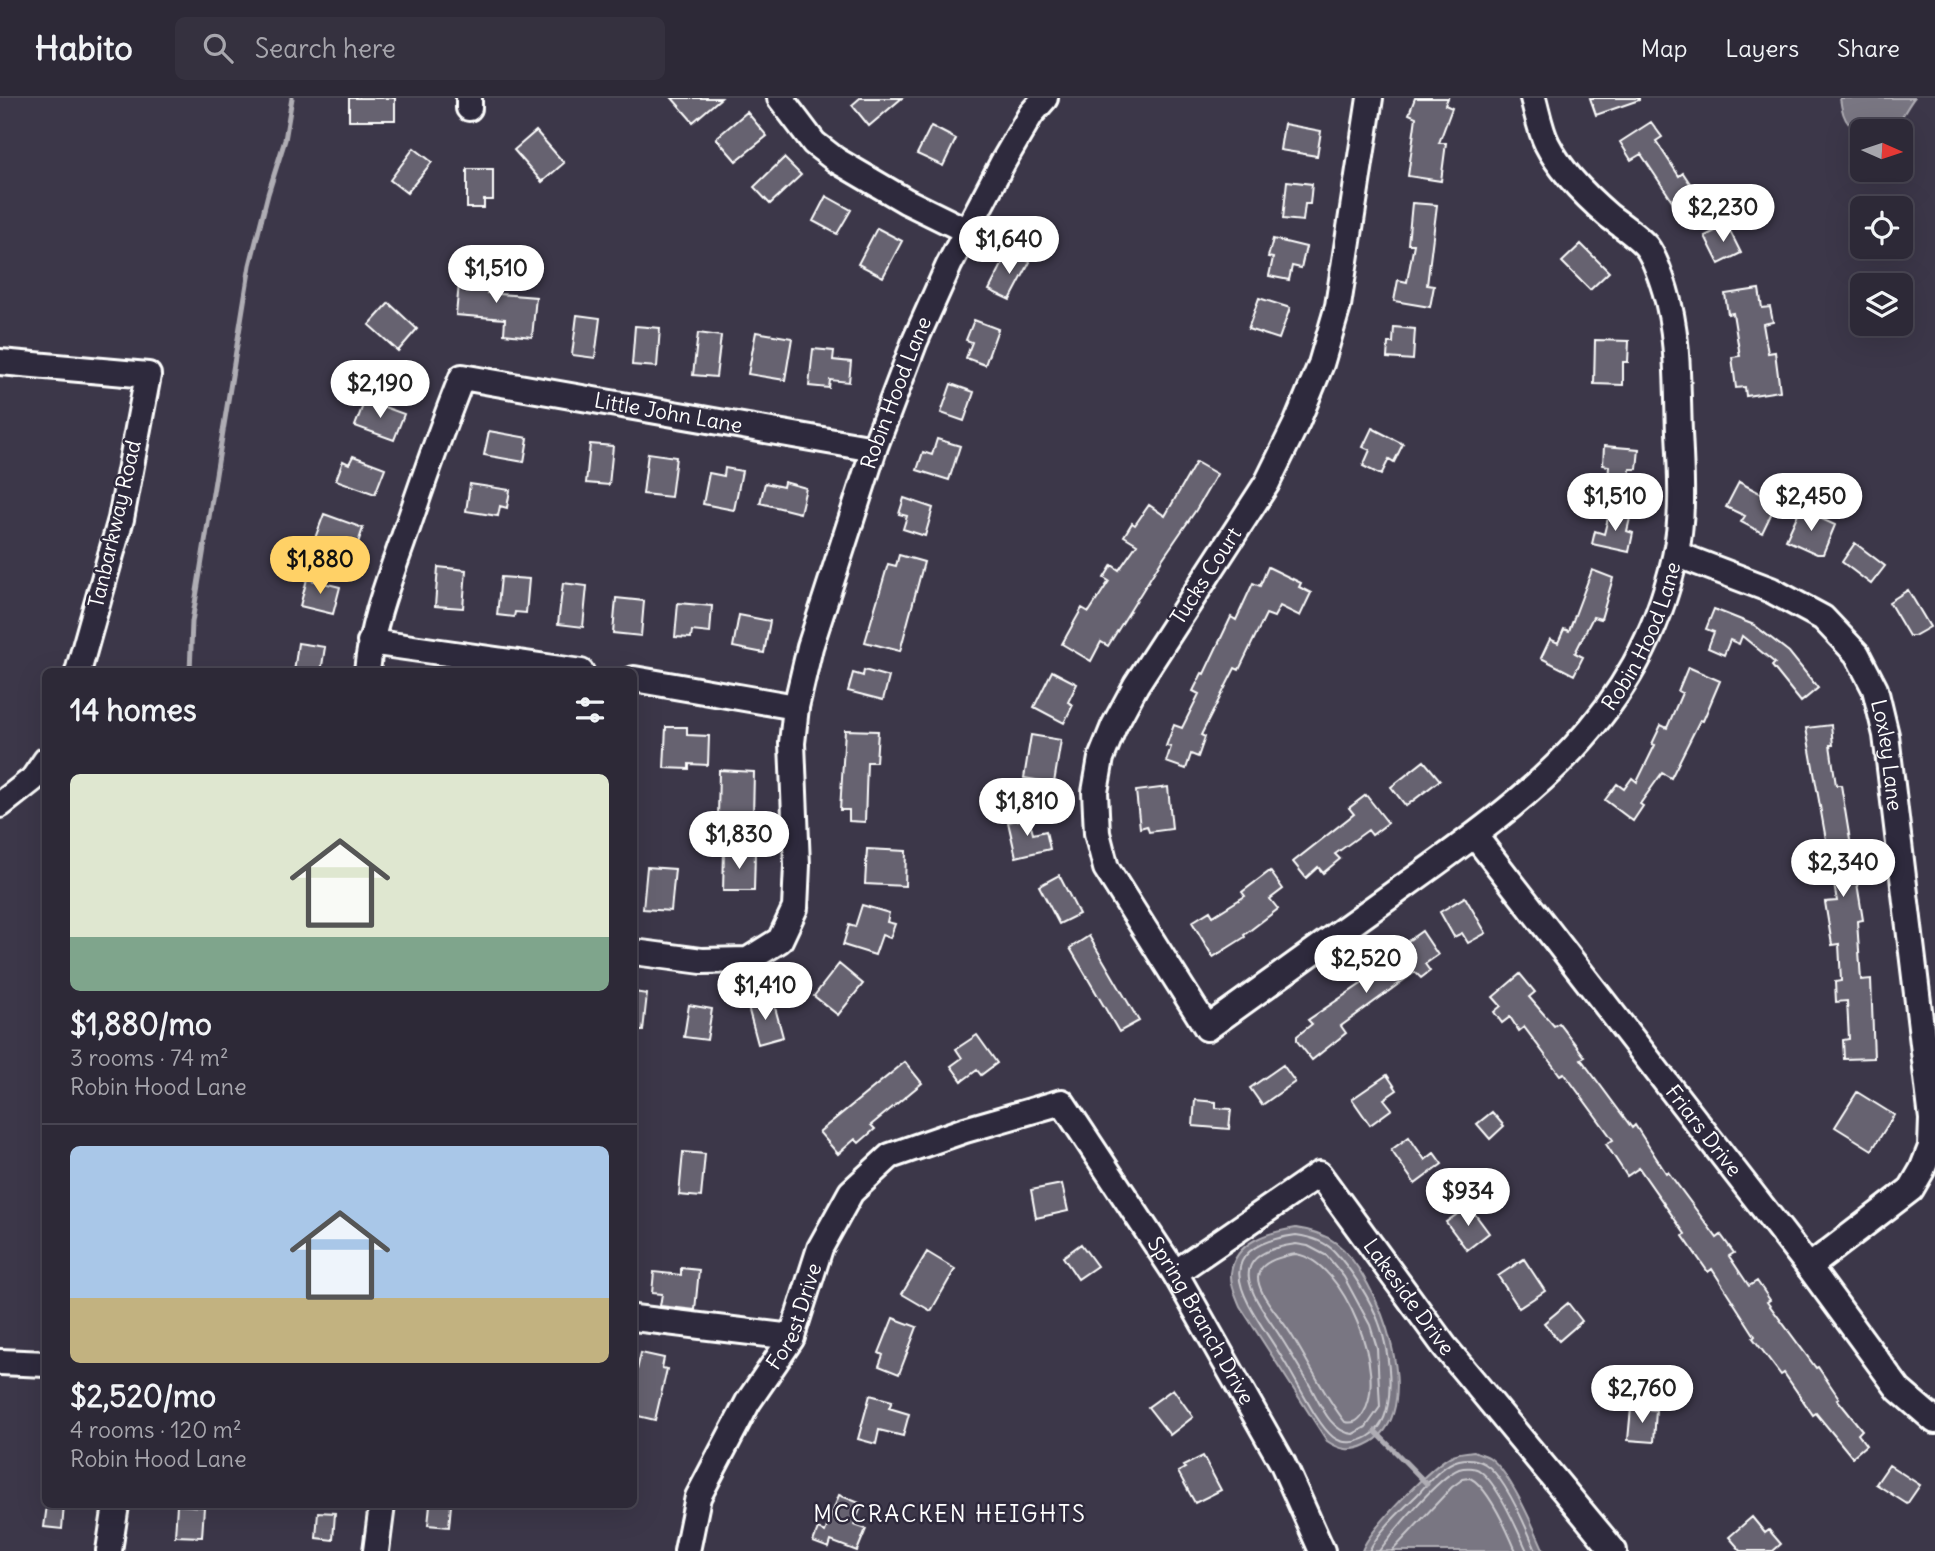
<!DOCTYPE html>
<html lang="en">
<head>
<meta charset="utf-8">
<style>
	:root { --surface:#2d2937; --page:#35313f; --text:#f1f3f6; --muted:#a7a6ad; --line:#484552; --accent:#ffd166 }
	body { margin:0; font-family:Delius,sans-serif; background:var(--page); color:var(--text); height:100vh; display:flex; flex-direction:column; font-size:26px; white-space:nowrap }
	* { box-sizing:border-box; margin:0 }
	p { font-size:23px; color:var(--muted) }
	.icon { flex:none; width:38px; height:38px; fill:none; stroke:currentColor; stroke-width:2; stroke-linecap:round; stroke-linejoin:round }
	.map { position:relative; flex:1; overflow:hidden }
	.drawer { position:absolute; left:42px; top:570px; width:595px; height:840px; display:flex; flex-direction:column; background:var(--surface); border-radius:10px; box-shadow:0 7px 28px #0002,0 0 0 2px var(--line) }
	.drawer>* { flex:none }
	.needle { width:46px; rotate:93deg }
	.buttons { position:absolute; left:1850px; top:21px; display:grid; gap:14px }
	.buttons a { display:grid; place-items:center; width:63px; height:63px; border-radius:10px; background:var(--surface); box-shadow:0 7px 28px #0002,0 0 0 2px var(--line); font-size:35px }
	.price { position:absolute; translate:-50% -60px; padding:0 16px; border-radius:24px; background:#fff; color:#222; font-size:23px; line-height:46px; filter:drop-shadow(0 2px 4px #0008) }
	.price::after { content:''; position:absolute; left:50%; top:42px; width:21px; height:16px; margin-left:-10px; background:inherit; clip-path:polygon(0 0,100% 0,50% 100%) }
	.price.selected { background:var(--accent); color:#111 }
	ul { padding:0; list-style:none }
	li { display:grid; align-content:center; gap:14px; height:371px; padding:0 28px }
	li+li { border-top:2px solid var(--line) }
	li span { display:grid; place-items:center; height:217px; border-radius:10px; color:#555 }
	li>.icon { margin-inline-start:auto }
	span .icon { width:126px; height:126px; fill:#fffc; stroke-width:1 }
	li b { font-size:30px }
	h2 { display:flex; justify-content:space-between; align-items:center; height:84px; padding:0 28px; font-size:30px }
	header { display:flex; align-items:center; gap:42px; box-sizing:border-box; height:98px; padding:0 35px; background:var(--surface); border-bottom:2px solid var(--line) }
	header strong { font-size:33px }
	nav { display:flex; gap:38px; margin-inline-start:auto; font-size:24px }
	.search { width:490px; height:63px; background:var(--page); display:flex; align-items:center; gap:18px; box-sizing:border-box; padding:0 24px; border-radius:10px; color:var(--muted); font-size:26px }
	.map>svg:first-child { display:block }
	.water { fill:#797682; stroke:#afadb4; stroke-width:2 }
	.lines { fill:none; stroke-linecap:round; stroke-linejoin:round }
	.shore { stroke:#c9c8cd; stroke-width:2 }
	.stream { stroke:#afadb4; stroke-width:5 }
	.building { fill:#666270; stroke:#fff; stroke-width:2 }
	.minor-casing { stroke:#fff; stroke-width:30 }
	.minor { stroke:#2f2a3d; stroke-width:24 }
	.labels { text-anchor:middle; stroke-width:5; stroke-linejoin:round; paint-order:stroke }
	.street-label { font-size:21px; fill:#fff; stroke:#2f2a3d }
	.neighbourhood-label { font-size:23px; letter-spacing:2px; fill:#fff; stroke:#2f2a3d }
</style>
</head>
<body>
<header>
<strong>Habito</strong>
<div class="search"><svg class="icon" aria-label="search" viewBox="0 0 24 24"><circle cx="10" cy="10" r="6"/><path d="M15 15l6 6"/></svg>Search here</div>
<nav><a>Map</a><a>Layers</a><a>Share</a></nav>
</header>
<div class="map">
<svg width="1935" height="1453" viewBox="0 0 1935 1453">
	<rect width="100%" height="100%" fill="#3c3749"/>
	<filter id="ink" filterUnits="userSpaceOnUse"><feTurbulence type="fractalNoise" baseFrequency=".0143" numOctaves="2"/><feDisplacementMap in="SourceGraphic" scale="14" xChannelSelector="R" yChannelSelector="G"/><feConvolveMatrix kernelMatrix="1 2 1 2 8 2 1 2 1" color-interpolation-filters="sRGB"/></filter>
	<g filter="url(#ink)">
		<path class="water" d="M1840,0H1914C1908,7 1898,28 1891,32C1886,34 1880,33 1875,33C1849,33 1843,25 1840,0Z
			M1296,1130C1311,1132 1324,1136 1336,1145C1378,1177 1432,1318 1366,1347C1351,1354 1340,1352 1327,1343L1240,1208C1236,1198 1230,1186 1231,1175C1235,1143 1269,1134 1296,1130Z
			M1474,1353C1479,1356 1486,1357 1490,1360C1510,1374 1534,1430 1544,1453H1362C1368,1433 1433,1366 1453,1357C1459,1354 1467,1354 1474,1353Z"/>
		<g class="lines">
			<path class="shore" d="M1296,1137C1310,1139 1324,1143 1334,1153C1351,1171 1371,1202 1379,1225C1390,1254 1400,1321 1368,1339C1357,1345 1343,1347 1333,1339C1316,1325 1297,1283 1284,1263C1255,1213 1194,1151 1296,1137Z
				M1296,1146L1308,1148L1327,1158L1344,1179L1370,1227L1377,1250L1380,1309L1366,1329L1353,1336C1330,1334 1320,1305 1309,1286C1299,1269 1289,1252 1278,1235C1250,1194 1222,1156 1296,1146Z
				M1296,1156C1344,1163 1389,1277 1363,1316C1358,1323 1354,1326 1345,1324C1324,1297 1309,1265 1291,1236C1282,1222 1271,1210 1263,1196C1261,1192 1258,1185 1258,1180C1258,1163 1283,1158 1296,1156Z
				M1369,1453C1380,1431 1401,1413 1418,1396C1429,1384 1443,1366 1459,1362C1468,1360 1477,1361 1485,1366C1505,1378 1527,1431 1536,1453
				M1379,1453C1394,1433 1437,1380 1459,1371C1465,1369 1475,1369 1480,1373C1498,1386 1518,1433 1527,1453
				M1392,1453L1452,1389L1463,1381L1470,1380C1488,1389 1508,1434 1516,1453"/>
			<path class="stream" d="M190,574L192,524L250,167L268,96L285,42L292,0
				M1375,1333L1427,1386"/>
		</g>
		<path class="building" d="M349,0H395V22H349Z
			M672,0H721L693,24Z
			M860,0H902L869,28L852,7Z
			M1415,0H1448L1445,7L1452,10L1439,45H1446L1441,83L1408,78L1416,19L1409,16Z
			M1590,0H1639V2L1596,17Z
			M747,14L767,38L736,63L716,40Z
			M1651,24L1662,39L1656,43L1679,78L1683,75L1707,111L1687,125L1641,56L1631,62L1620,44Z
			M1284,26L1321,33L1317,58L1280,52Z
			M931,28L956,41L943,68L917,56Z
			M536,33L564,65L542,84L514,52Z
			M414,50L432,64L407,95L390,82Z
			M784,60L801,77L770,106L754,89Z
			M467,71H493V102H484V110H467Z
			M1287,83L1312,86L1310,106H1305L1303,123L1283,121Z
			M826,98L851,112L837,136L813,123Z
			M1412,105L1437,107L1427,187L1434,188L1430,209L1394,203L1398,182L1407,184L1414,146H1408Z
			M1727,127L1741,155L1719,166L1705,138Z
			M877,130L902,143L883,179L858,166Z
			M1273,141L1306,149L1301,170L1292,168L1289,182L1269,178L1273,160L1268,159Z
			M1581,146L1609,174L1590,192L1562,164Z
			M1009,153L1030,164L1010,202L989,192Z
			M460,175L488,178L487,195L536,199L532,239L504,236L505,221L456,217Z
			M1759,191L1762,210L1770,209L1773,224L1763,226L1768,255L1775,254L1780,293L1746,298L1745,289L1736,290L1732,259L1740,258L1733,215L1728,216L1725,196Z
			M1259,200L1290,210L1279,241L1248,231Z
			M389,205L417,231L398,253L369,227Z
			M577,217L600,220L595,260L572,257Z
			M974,222L998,231L985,267L966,260L972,244L966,242Z
			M635,228L660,230L657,269L632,267Z
			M1394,229L1415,231L1413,262L1387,260L1388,245H1393Z
			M756,234L792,240L785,282L748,276Z
			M698,235L721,238L716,279L693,277Z
			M1595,242L1629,243L1628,264H1623V287L1594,286Z
			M813,251L834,253L833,262L851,264L849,284L830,282L829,290L809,288Z
			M951,286L974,294L964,323L941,315Z
			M365,302L404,316L394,342L355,328Z
			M1372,330L1403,346L1394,364L1389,361L1381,377L1363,368L1370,352L1363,349Z
			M489,333L528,340L524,364L484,357Z
			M937,341L960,348L949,382L917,372L923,354L932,357Z
			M590,346L613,348L609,387L586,385Z
			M1604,348L1639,351L1637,371H1630L1629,386L1608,384L1609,368L1603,367Z
			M648,355L676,359L671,399L643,396Z
			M353,358L385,370L375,396L336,382L343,363L349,366Z
			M1196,364L1217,376L1196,412L1161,463L1108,548L1101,544L1091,563L1062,546L1082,510L1089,514L1109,483L1104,480L1112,467L1119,472L1137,446L1124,438L1132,425L1135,427L1149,407L1165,418Z
			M725,370L742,373L734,412L703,406L709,375L724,378Z
			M784,384L806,390L800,415L760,405L765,385L783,389Z
			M1739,384L1777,404L1762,435L1741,424L1745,418L1726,409Z
			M470,386L510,392L507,410L500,408L498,418L466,413Z
			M904,400L933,410L925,438L903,431L907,418L899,416Z
			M1800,411L1835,427L1823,456H1817L1786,442Z
			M1610,412L1631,416L1627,433L1633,435L1629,454L1592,446L1595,433L1604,436Z
			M324,416L363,430L354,457L314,443Z
			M1855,445L1885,468L1871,486L1842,464Z
			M899,457L924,464L900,553L865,544L888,466L896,468Z
			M438,469L466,472L463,510L435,508Z
			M1268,469L1301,485L1299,489L1311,495L1300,518L1280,508L1274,519L1266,516L1239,572L1235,570L1201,637L1205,639L1198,659L1191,656L1186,671L1166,664L1171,649L1166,648L1174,627L1182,630L1199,596L1193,593L1202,575L1204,576L1231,519L1236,522L1253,485L1260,488Z
			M1592,472L1613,480L1601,521L1593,519L1575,555L1583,559L1574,577L1541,560L1550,541L1558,545L1564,531L1569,533Z
			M501,479L529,481L526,515L515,514L514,519L497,517Z
			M307,481L340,489L333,516L300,508Z
			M563,485L587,488L583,529L558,526Z
			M1908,492L1930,529L1914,538H1909L1889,504Z
			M616,500L644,503L641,538L613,535Z
			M678,505L712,508L710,535L692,533L691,540L675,539Z
			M1714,511L1754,527L1789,554L1818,590L1801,604L1772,568L1775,565L1742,538L1739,546L1730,542L1724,557L1708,550L1714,534L1706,531Z
			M739,517L770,523L764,555L733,549Z
			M298,545L325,549L321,574H294Z
			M1688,569L1720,583L1703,623L1700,622L1671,680L1662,675L1640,706L1643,708L1633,723L1605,702L1617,686L1624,691L1632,680L1637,684L1655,647L1652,646L1661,627L1667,630L1682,595L1678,593Z
			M864,572L889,579L883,602L848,593L853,575L863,578Z
			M1052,573L1077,586L1068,604L1073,607L1064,625L1034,609Z
			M1831,627L1833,647H1830L1836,687H1841L1863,822L1857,823L1861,882L1871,881L1874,960L1844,961L1843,942L1849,941L1847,903L1836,904L1835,884L1841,883L1839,846L1832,847L1825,804L1837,803L1806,630Z
			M666,629H687V637L709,638L708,667L689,666V671L664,670Z
			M845,632L878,633L876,664H867L865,724L849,723V712H840Z
			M1031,637L1061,642L1054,685L1024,680Z
			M1424,663L1440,682L1406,708L1391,689Z
			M719,672L754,674L753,720H718Z
			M1168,689L1172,731L1149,734L1147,728L1140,730L1136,693Z
			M1366,697L1388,725L1372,737L1368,732L1335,756L1340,761L1323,775L1318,769L1306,780L1293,764L1354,716L1349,710Z
			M1029,720L1033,736L1046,733L1050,751L1016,759L1008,724Z
			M867,751L906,753L905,788L865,786Z
			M724,753H755L754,793H723Z
			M647,769L675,771L671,813L643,811Z
			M1270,773L1283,791L1270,801L1278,811L1244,837L1245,839L1213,859L1192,824L1210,813L1213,818L1245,798L1242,794Z
			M1059,777L1079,816L1059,826L1039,788Z
			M1465,799L1486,835L1468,845L1462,835L1454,839L1440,814Z
			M862,807L889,815L887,824L895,826L890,840L882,837L875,857L843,847L849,827L855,829Z
			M1422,833L1438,857L1425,866L1430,873L1421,880L1415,874L1341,928L1346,935L1312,962L1297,943V938L1312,926L1308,922L1392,865L1387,858Z
			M1089,838L1139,923L1119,934L1070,850Z
			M839,866L863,886L838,917L814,898Z
			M1520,876L1535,894L1529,899L1554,928L1559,925L1585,959L1581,961L1632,1030L1635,1027L1666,1075L1668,1074L1717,1140L1721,1137L1734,1155L1729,1158L1749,1188L1757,1183L1770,1202L1767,1204L1816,1270L1818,1269L1839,1300L1837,1301L1862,1332L1858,1336L1866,1347L1852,1359L1816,1315L1813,1317L1784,1275L1781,1277L1753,1240L1755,1238L1712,1171L1708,1174L1683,1138L1685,1136L1639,1070L1627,1078L1606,1046L1613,1042L1564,975L1560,977L1524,929L1519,933L1510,919L1502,925L1494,914L1501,908L1493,899Z
			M634,894L647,896L643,933H634Z
			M773,902L783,939L758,946L748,909Z
			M689,907L712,911L707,942L684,939Z
			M977,937L997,965L981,977L977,972L962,983L951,968L962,960L956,951Z
			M905,964L922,985L871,1027L875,1031L859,1045L855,1041L838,1056L819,1034Z
			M1283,967L1295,984L1262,1007L1250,990Z
			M1387,977L1397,992L1384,1001L1392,1011L1370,1027L1352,1001Z
			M1857,994L1894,1017L1872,1052L1835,1029Z
			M1195,1002L1216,1004V1010L1231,1011L1229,1031L1193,1028Z
			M1492,1014L1504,1028L1490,1041L1477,1026Z
			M1409,1039L1425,1062L1434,1055L1442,1066L1415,1086L1391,1052Z
			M683,1054L705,1056L701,1099L679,1097Z
			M1062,1086L1068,1113L1036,1120L1031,1092Z
			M1469,1108L1489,1135L1467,1152L1446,1124Z
			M1081,1146L1097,1168L1078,1181L1063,1159Z
			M927,1154L955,1171L931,1213L902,1196Z
			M1524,1161L1545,1193L1519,1210L1498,1178Z
			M681,1170L699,1172L695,1212L660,1208L662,1196L652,1195L654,1174L681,1177Z
			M1568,1205L1582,1223L1559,1243L1544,1225Z
			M893,1220L917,1229L899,1276L879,1268L883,1257L879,1255Z
			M641,1255L664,1260L662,1270L667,1271L655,1322L634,1317V1275L636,1276Z
			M1173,1291L1193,1319L1170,1337L1148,1309Z
			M870,1297L892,1303L889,1310L909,1316L903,1338L879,1332L876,1346L858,1341Z
			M1631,1310L1656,1312L1654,1344L1628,1342Z
			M1203,1358L1221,1392L1195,1405L1178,1374L1185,1370L1183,1368Z
			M1889,1367L1920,1387L1907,1406L1876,1386Z
			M839,1397L862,1406L854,1427L866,1431L857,1453L831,1443L829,1450L813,1444L818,1431L825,1434Z
			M47,1407H64L62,1431L44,1429Z
			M177,1407L204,1409L202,1439L175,1438Z
			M430,1407H451L449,1429L428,1427Z
			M318,1414L335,1415L333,1442L316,1440Z
			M1752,1419L1765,1435L1769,1432L1781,1446L1773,1453H1741L1729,1439Z"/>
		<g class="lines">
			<g class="minor-casing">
				<g id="minor">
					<path d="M780,0L814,45L836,62L906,103L967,133"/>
					<path id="s1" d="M1370,0L1338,208L1321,266L1297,324L1267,385L1136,587L1114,628L1101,660L1095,694L1097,735L1106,770L1207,930C1270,885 1333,840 1396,794C1525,702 1638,624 1675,459C1684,420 1681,374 1679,334C1677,287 1679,238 1665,192C1661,179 1654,158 1646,148C1636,137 1621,127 1609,118C1587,99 1560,72 1547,46C1540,32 1537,14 1533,0"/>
					<path d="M469,10V0"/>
					<path d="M0,264L148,277L121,421L78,574"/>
					<path id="s2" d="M1676,456L1771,492L1823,520L1857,556L1875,591L1886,637L1932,1021L1931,1049L1922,1072L1911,1091L1809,1169"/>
					<path d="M370,544L581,574"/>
					<path id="s3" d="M367,574C371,529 387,487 402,445C421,389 440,334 462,279L874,351"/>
					<path d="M634,581L796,609"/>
					<path d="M0,707L33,681L46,662"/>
					<path id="s4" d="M1475,738L1809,1169L1899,1292L1935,1323"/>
					<path id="s5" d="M634,854L702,863L748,862L780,842L795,810L797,767L792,645L796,609L810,549L874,351L915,243L949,167L1003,64L1031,16L1045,0"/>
					<path id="s6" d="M1175,1175L1319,1076L1445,1249L1614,1453"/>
					<path d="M634,1220L792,1239"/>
					<path d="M0,1264L46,1266"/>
					<path d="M109,1453L116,1407"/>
					<path d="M376,1453L382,1407"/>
					<path id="s7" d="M687,1453L698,1399L748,1304L791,1241L820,1150L851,1094L890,1058L965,1032L1062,1004L1175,1175L1283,1366L1322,1453"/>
				</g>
			</g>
			<use href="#minor" class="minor"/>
		</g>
	</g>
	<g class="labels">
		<g class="street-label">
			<text dy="7" stroke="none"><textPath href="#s5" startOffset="719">Robin Hood Lane</textPath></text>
			<text dy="7" stroke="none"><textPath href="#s3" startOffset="520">Little John Lane</textPath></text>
			<text transform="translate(115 426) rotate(-77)" y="7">Tanbarkway Road</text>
			<text transform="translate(1206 478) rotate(-57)" y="7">Tucks Court</text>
			<text dy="7" stroke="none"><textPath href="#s1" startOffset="1619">Robin Hood Lane</textPath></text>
			<text dy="7" stroke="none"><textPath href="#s2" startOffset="317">Loxley Lane</textPath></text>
			<text dy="7" stroke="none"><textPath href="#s4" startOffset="373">Friars Drive</textPath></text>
			<text dy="7" stroke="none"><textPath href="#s6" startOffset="327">Lakeside Drive</textPath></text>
			<text dy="7" stroke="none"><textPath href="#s7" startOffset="261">Forest Drive</textPath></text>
			<text dy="7" stroke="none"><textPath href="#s7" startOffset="891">Spring Branch Drive</textPath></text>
		</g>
		<g class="neighbourhood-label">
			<text x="950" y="1424">MCCRACKEN HEIGHTS</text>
		</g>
	</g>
</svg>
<div class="buttons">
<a><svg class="needle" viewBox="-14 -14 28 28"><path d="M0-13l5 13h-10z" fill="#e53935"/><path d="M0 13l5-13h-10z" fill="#a7a6ad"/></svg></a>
<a><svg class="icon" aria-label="locate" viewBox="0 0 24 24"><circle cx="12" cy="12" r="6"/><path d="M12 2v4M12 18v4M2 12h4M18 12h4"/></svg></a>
<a><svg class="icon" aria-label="layers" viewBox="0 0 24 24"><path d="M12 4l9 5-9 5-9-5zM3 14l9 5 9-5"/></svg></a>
</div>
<b class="price" style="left:1723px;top:146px">$2,230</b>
<b class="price" style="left:1009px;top:178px">$1,640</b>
<b class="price" style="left:496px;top:207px">$1,510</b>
<b class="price" style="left:380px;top:322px">$2,190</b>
<b class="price" style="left:1615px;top:435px">$1,510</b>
<b class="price" style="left:1811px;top:435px">$2,450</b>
<b class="price selected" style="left:320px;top:498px">$1,880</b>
<b class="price" style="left:1027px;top:740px">$1,810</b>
<b class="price" style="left:739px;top:773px">$1,830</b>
<b class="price" style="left:1843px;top:801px">$2,340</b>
<b class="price" style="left:1366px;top:897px">$2,520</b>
<b class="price" style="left:765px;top:924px">$1,410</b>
<b class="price" style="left:1468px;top:1130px">$934</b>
<b class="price" style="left:1642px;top:1327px">$2,760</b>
<section class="drawer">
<h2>14 homes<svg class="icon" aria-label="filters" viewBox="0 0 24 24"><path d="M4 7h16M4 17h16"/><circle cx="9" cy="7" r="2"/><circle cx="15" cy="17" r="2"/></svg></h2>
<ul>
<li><span style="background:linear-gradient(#dfe7d0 75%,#7fa58c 0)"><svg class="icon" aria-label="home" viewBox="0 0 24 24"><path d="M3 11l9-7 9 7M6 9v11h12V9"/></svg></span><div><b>$1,880/mo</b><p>3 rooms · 74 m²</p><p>Robin Hood Lane</p></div></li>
<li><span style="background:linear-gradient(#a9c7e8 70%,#c2b280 0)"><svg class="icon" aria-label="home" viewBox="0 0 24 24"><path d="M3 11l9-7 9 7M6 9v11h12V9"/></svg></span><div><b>$2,520/mo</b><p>4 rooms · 120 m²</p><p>Robin Hood Lane</p></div></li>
</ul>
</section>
</div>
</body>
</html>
